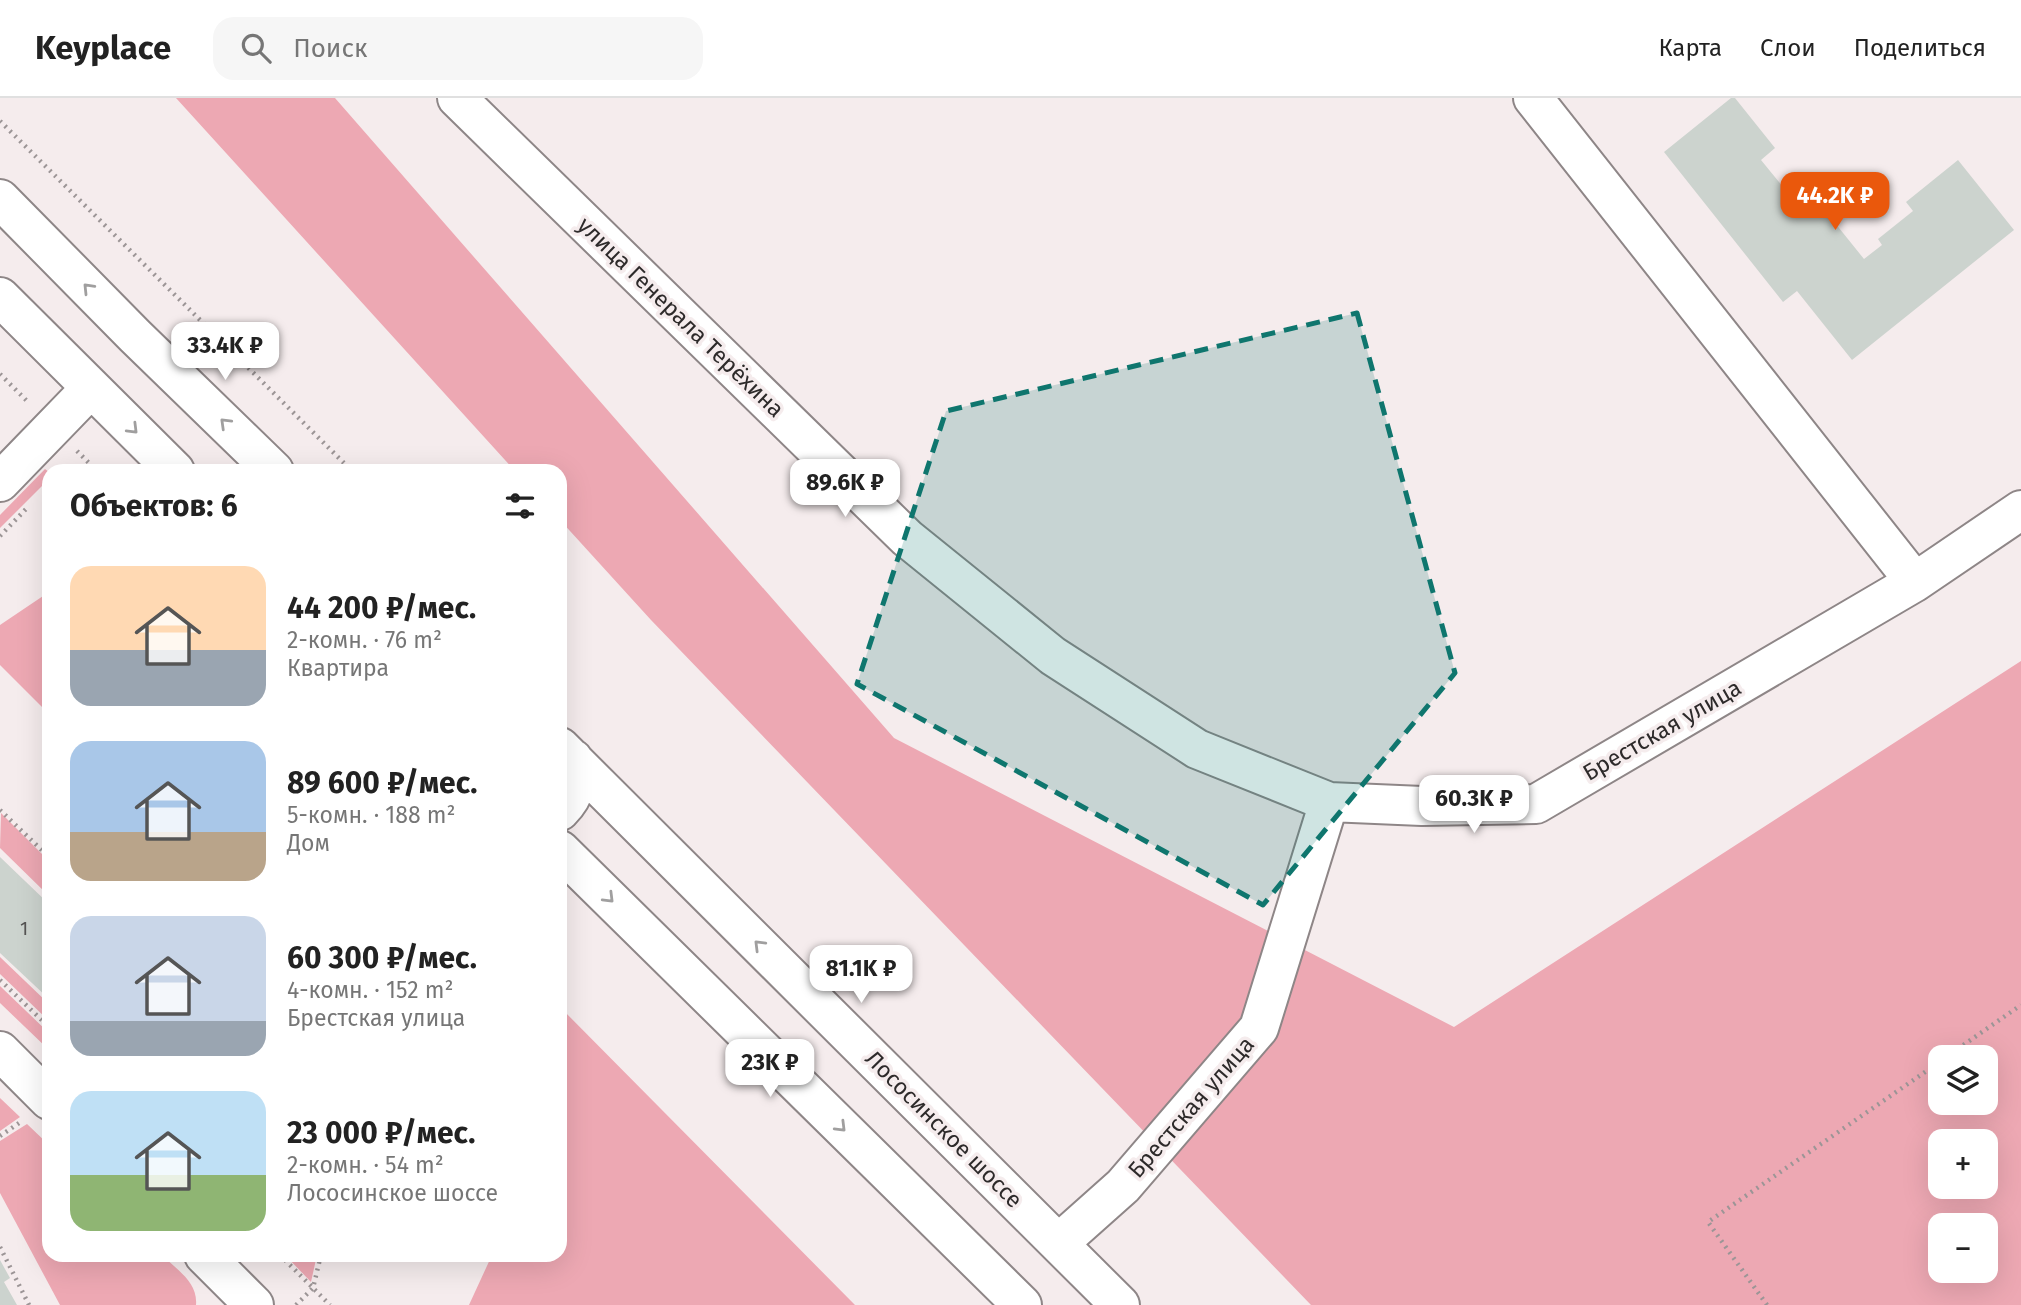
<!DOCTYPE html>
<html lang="ru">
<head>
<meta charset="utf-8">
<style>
	:root { --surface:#fff; --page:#f6f6f6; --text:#222; --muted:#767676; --line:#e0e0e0; --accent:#ea580c }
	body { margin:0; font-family:"Fira Sans",sans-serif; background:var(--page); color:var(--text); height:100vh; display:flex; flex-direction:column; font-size:26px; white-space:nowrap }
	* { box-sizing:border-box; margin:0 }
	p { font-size:23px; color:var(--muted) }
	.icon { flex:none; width:38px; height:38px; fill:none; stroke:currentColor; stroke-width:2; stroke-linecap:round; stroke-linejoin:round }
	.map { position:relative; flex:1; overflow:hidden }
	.panel { position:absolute; left:42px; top:366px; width:525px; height:798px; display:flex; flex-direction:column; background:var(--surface); border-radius:21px; box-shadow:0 7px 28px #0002 }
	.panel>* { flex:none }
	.buttons { position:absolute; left:1928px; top:947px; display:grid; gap:14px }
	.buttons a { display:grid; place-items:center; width:70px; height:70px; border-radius:14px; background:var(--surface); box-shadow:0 7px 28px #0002; font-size:35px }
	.price { position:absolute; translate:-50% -60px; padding:0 16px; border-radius:14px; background:#fff; color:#222; font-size:23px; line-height:46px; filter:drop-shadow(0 2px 4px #0008) }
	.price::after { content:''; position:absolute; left:50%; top:42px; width:21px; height:16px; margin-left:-10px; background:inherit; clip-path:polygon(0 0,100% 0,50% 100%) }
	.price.on { background:var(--accent); color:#fff }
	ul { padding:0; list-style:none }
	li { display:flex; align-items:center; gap:21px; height:175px; padding:0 28px }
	li span { display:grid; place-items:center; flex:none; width:196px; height:140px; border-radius:21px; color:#555 }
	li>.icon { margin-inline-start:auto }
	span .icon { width:84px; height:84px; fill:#fffc; stroke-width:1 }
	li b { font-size:30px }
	h2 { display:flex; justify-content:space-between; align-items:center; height:84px; padding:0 28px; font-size:30px }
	header { display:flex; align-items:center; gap:42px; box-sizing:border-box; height:98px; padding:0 35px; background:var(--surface); border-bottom:2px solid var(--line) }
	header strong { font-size:33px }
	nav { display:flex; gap:38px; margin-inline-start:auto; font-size:24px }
	.search { width:490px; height:63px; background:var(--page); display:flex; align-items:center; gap:18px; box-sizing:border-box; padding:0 24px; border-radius:21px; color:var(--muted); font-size:26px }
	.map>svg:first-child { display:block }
	.green { fill:#eda8b3; fill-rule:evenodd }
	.building { fill:#ccd3ce }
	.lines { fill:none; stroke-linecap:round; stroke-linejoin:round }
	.minor-casing { stroke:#8e8687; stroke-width:42 }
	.path { stroke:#9c9596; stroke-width:4.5; stroke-dasharray:2 5; stroke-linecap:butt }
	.minor { stroke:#fff; stroke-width:38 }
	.oneway { stroke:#a09f9f }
	.marked { fill:#0f766e; fill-opacity:0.2; stroke:#0f766e; stroke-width:5; stroke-dasharray:14 9; stroke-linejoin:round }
	.labels { text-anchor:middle; stroke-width:7; stroke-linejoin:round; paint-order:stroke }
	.number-label { font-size:19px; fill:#555453 }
	.street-label { font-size:23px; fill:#2d2a2a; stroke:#f5eced }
</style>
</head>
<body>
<header>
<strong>Keyplace</strong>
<div class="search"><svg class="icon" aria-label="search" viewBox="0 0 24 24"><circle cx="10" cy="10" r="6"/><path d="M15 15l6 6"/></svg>Поиск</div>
<nav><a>Карта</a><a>Слои</a><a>Поделиться</a></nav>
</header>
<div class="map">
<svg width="2021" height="1207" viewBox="0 0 2021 1207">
	<rect width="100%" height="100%" fill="#f5eced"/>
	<path class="green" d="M176,0H335L894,640L1454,929L2021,563V1207H1311L651,522L560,422V373H515ZM1941,959H1986V1004H1941ZM1941,1043H1986V1088H1941ZM1941,1127H1986V1172H1941Z
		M45,371L49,374V381L0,430V417Z
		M49,494V616L0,567V527Z
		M1,715L49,763V798L0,750Z
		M0,859L49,906V923L0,876Z
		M0,888L49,935V952L0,905Z
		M560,909L855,1207H469L492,1157H560Z
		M0,1000L20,1019L0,1033Z
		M27,1026L49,1047V1157H162C177,1172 198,1184 196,1207H60L0,1095V1043Z
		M285,1157H317L311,1184Z"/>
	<path class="building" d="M1731,0H1735L1775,50L1761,62L1788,95L1802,84L1864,161L1882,147L1878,141L1913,113L1906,104L1958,62L2014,132L1852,262L1797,193L1783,204L1664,54Z
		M0,759L49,806V901L0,855Z
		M0,1162L10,1180L4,1184L17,1207H0Z"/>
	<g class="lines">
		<g class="minor-casing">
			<path id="minor" d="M457,0L907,440L1053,558L1197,651L1329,704
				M1533,0L1915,484
				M0,101L135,238L274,373
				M0,199L175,373
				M0,384L91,290
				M560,649L1120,1207
				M560,713C577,696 577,685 573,661
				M560,752L1022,1207
				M0,953L49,1002
				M1059,1145L1123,1088L1259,930L1329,704L1422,708L1536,706L1915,484L2021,412
				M204,1157L254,1207"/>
		</g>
		<path class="path" d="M0,23L352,373
			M0,276L29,305
			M77,353L97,373
			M0,438L26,411
			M0,712L49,759
			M0,882L49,929
			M1946,959L2021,907
			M0,1038L22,1023
			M0,1149L29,1207
			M280,1157L330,1207
			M296,1207L313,1190L321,1157
			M1767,1207L1708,1124L1941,963"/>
		<use href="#minor" class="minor"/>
	</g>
	<defs><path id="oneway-chevron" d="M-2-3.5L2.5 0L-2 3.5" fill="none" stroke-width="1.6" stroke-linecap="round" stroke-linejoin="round" transform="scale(1.75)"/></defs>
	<g class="oneway">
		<use href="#oneway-chevron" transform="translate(88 190) rotate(-134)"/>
		<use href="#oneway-chevron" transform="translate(225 325) rotate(-136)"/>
		<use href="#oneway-chevron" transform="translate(133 331) rotate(45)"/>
		<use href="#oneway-chevron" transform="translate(609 800) rotate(45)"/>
		<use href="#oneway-chevron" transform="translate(759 847) rotate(-135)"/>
		<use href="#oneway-chevron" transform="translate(841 1029) rotate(45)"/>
	</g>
	<path class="marked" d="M1357,215L1455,575L1263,807L857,586L946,313Z"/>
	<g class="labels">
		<g class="number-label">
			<text x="24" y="837">1</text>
		</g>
		<g class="street-label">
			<text transform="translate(681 219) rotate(44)" y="8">улица Генерала Терёхина</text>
			<text transform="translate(1662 632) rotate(-30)" y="8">Брестская улица</text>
			<text transform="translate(1191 1009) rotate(-49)" y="8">Брестская улица</text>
			<text transform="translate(944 1031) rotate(45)" y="8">Лососинское шоссе</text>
		</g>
	</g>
</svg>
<div class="buttons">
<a><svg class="icon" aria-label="layers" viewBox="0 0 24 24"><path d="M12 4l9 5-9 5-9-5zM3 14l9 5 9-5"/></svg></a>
<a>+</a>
<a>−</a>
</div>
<b class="price on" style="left:1835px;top:134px">44.2K ₽</b>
<b class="price" style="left:225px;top:284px">33.4K ₽</b>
<b class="price" style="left:845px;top:421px">89.6K ₽</b>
<b class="price" style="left:1474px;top:737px">60.3K ₽</b>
<b class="price" style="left:861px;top:907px">81.1K ₽</b>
<b class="price" style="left:770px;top:1001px">23K ₽</b>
<section class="panel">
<h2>Объектов: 6<svg class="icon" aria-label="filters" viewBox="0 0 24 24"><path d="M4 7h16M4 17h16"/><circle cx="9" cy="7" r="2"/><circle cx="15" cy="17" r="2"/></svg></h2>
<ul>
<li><span style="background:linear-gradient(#ffd9b3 60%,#9aa5b1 0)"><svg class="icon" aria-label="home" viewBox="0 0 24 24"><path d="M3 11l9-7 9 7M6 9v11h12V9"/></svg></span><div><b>44 200 ₽/мес.</b><p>2-комн. · 76 m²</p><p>Квартира</p></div></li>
<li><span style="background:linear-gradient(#a9c7e8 65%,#b9a48a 0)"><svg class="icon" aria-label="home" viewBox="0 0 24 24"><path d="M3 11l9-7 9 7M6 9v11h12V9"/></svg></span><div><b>89 600 ₽/мес.</b><p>5-комн. · 188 m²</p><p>Дом</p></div></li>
<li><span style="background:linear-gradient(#c9d6e8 75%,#9aa5b1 0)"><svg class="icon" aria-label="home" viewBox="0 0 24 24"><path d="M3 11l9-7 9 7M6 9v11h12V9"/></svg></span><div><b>60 300 ₽/мес.</b><p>4-комн. · 152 m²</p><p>Брестская улица</p></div></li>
<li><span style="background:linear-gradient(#bfe0f5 60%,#8fb573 0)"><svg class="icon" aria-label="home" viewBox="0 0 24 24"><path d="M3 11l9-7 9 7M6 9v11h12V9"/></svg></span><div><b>23 000 ₽/мес.</b><p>2-комн. · 54 m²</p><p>Лососинское шоссе</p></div></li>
</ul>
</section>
</div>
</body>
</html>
